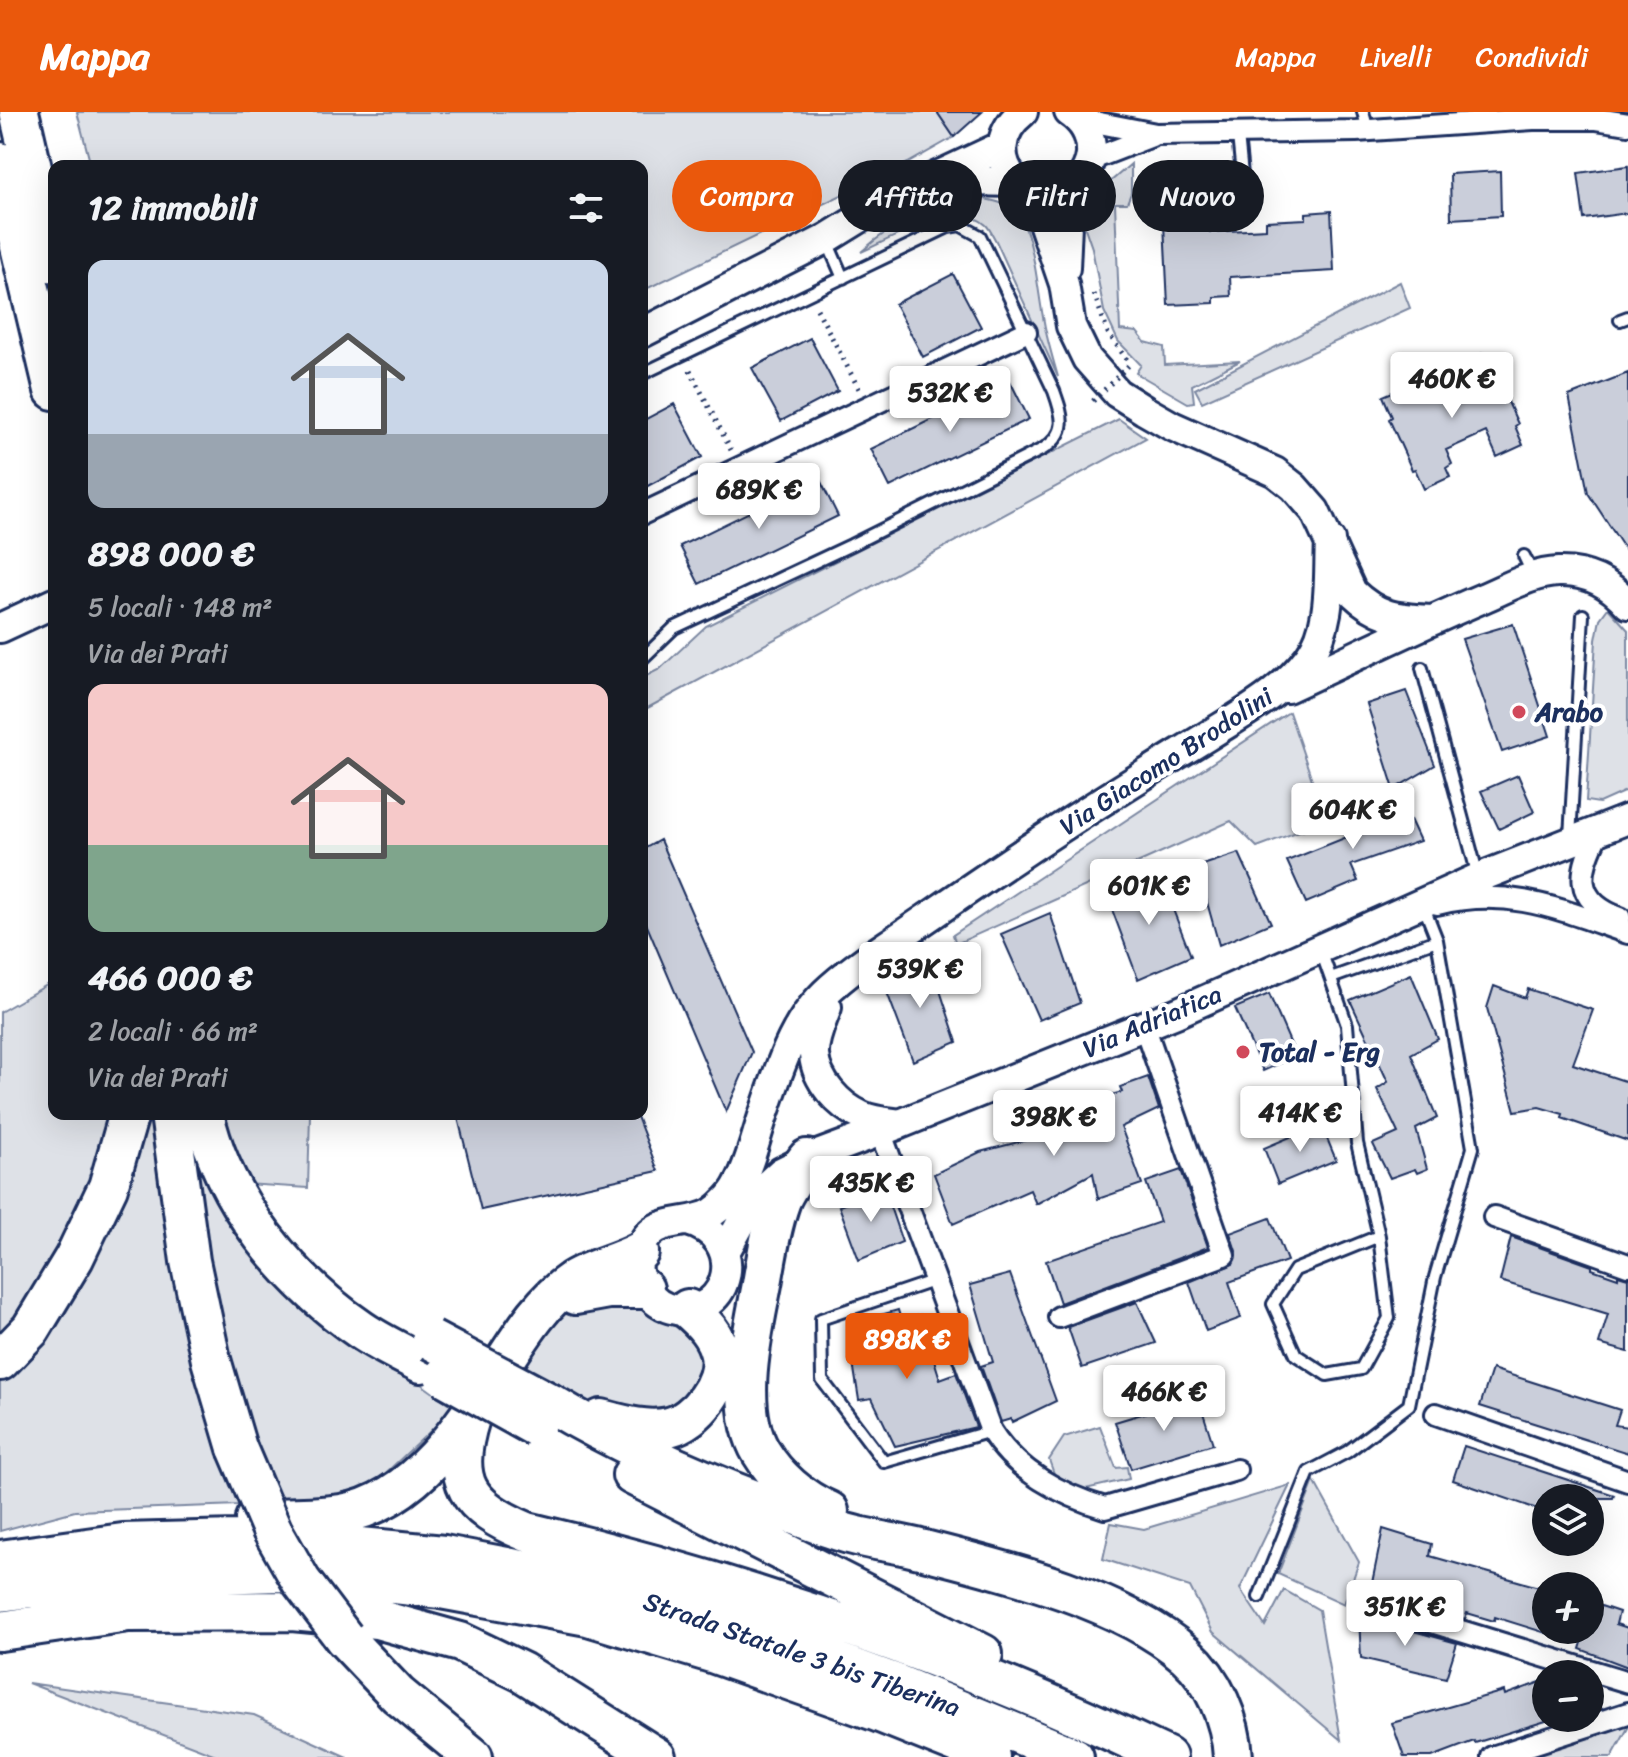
<!DOCTYPE html>
<html lang="it">
<head>
<meta charset="utf-8">
<style>
	:root { --surface:#171b24; --page:#242831; --text:#f1f3f6; --muted:#9ea1a6; --accent:#ea580c }
	body { margin:0; font-family:Sriracha,sans-serif; background:var(--page); color:var(--text); height:100vh; display:flex; flex-direction:column; font-size:30px; white-space:nowrap }
	* { box-sizing:border-box; margin:0 }
	p { font-size:26px; color:var(--muted) }
	.icon { flex:none; width:44px; height:44px; fill:none; stroke:currentColor; stroke-width:2; stroke-linecap:round; stroke-linejoin:round }
	.map { position:relative; flex:1; overflow:hidden }
	.drawer { position:absolute; left:48px; top:48px; width:600px; height:960px; display:flex; flex-direction:column; background:var(--surface); border-radius:16px; box-shadow:0 8px 32px #0002 }
	.drawer>* { flex:none }
	.guide { position:absolute; left:672px; top:48px; width:760px; height:72px; display:flex; gap:16px }
	.fabs { position:absolute; left:1532px; top:1372px; display:grid; gap:16px }
	.fabs a { display:grid; place-items:center; width:72px; height:72px; border-radius:50%; background:var(--surface); box-shadow:0 8px 32px #0002; font-size:40px }
	.price { position:absolute; translate:-50% -68px; padding:0 18px; border-radius:8px; background:#fff; color:#222; font-size:26px; line-height:52px; filter:drop-shadow(0 2px 4px #0008) }
	.price::after { content:''; position:absolute; left:50%; top:48px; width:24px; height:18px; margin-left:-12px; background:inherit; clip-path:polygon(0 0,100% 0,50% 100%) }
	.price.current { background:var(--accent); color:#fff }
	ul { padding:0; list-style:none }
	li { display:grid; align-content:center; gap:16px; height:424px; padding:0 40px }
	li span { display:grid; place-items:center; height:248px; border-radius:16px; color:#555 }
	li>.icon { margin-inline-start:auto }
	span .icon { width:144px; height:144px; fill:#fffc; stroke-width:1 }
	li b { font-size:34px }
	h2 { display:flex; justify-content:space-between; align-items:center; height:96px; padding:0 40px; font-size:34px }
	.chip { padding:0 28px; border-radius:36px; background:var(--surface); box-shadow:0 8px 32px #0002; font-size:28px; line-height:72px }
	.chip.current { background:var(--accent); color:#fff }
	header { display:flex; align-items:center; gap:48px; box-sizing:border-box; height:112px; padding:0 40px; background:var(--accent); color:#fff }
	header strong { font-size:38px }
	nav { display:flex; gap:44px; margin-inline-start:auto; font-size:28px }
	.map>svg:first-child { display:block }
	.green { fill:#dee1e7; stroke:#7c88a2; stroke-width:2 }
	.building { fill:#caceda; stroke:#1b2f5e; stroke-width:2 }
	.lines { fill:none; stroke-linecap:round; stroke-linejoin:round }
	.lane-casing { stroke:#1b2f5e; stroke-width:16 }
	.street-casing { stroke:#1b2f5e; stroke-width:26 }
	.secondary-casing { stroke:#1b2f5e; stroke-width:34 }
	.highway-casing { stroke:#1b2f5e; stroke-width:44 }
	.path { stroke:#1b2f5e; stroke-width:5; stroke-dasharray:2 6; stroke-linecap:butt }
	.lane { stroke:#fff; stroke-width:10 }
	.street { stroke:#fff; stroke-width:20 }
	.secondary { stroke:#fff; stroke-width:28 }
	.highway { stroke:#fff; stroke-width:38 }
	.highway-bridge-casing { stroke:#1b2f5e; stroke-width:44; stroke-linecap:butt }
	.path-bridge { stroke:#1b2f5e; stroke-width:5; stroke-dasharray:2 6; stroke-linecap:butt }
	.highway-bridge { stroke:#fff; stroke-width:38 }
	.poi-dot { fill:#d1495b; stroke:#fff; stroke-width:3 }
	.labels { text-anchor:middle; stroke-width:8; stroke-linejoin:round; paint-order:stroke }
	.poi-label { font-size:26px; font-weight:bold; fill:#1b2f5e; stroke:#fff; text-anchor:start }
	.street-label { font-size:26px; fill:#1b2f5e; stroke:#fff }
</style>
</head>
<body>
<header>
<strong>Mappa</strong>
<nav><a>Mappa</a><a>Livelli</a><a>Condividi</a></nav>
</header>
<div class="map">
<svg width="1628" height="1645" viewBox="0 0 1628 1645">
	<rect width="100%" height="100%" fill="#fff"/>
	<filter id="ink" filterUnits="userSpaceOnUse"><feTurbulence type="fractalNoise" baseFrequency=".0125" numOctaves="2"/><feDisplacementMap in="SourceGraphic" scale="16" xChannelSelector="R" yChannelSelector="G"/><feConvolveMatrix kernelMatrix="1 2 1 2 8 2 1 2 1" color-interpolation-filters="sRGB"/></filter>
	<g filter="url(#ink)">
		<path class="green" d="M77,0H937L954,25L908,51L642,179V54H91Z
			M1131,52V81L1127,91H1115L1120,218L1137,220L1145,230L1164,235L1165,253L1240,249L1192,273L1194,290L1188,291L1136,261L1141,253L1118,229L1104,199L1092,136L1084,113L1086,106L1110,70Z
			M975,86C989,88 1004,89 1016,100C1034,118 1038,184 1044,210C1047,228 1053,247 1058,265L996,129C993,124 990,117 986,113C960,87 889,128 861,140C896,108 929,95 975,86Z
			M1400,170L1410,196L1202,290L1195,277Z
			M1119,307L1146,326L642,599V566L660,557L706,514Z
			M1608,496L1628,518V678L1599,691L1586,689L1596,528L1600,507Z
			M1289,600L1326,709L1257,735L1231,709L956,832L953,823Z
			M54,869V1002H310L308,1076L216,1070L285,1176L455,1296L360,1385L240,1393L75,1399L0,1419V900Z
			M613,1182L686,1220L703,1237V1265L687,1291L628,1307L547,1273L521,1254L526,1242L572,1195Z
			M1100,1314L1116,1356L1127,1355L1129,1367L1077,1379L1056,1367L1049,1348L1064,1325Z
			M1314,1369L1359,1450L1344,1492L1278,1462Z
			M1290,1373L1240,1477L1265,1514L1284,1478L1319,1498L1341,1628L1213,1520L1190,1475L1103,1447L1111,1411L1144,1417Z
			M28,1571L254,1603L347,1645H221Z
			M1628,1609V1616L1612,1645H1517Z"/>
		<path class="building" d="M937,0H982L954,25Z
			M1628,54V101L1584,107L1578,61Z
			M1500,59L1501,104L1451,107L1450,62Z
			M1209,88L1210,120L1266,117V109L1306,107V101L1331,99L1334,159L1230,165L1231,184L1214,185V191L1168,193L1163,91Z
			M953,162L981,215L923,245L895,192Z
			M810,226L838,279L781,309L752,256Z
			M1483,241L1491,261L1494,259L1518,312L1515,314L1523,333L1497,345L1486,320L1446,338L1452,352L1446,356L1450,365L1424,377L1415,357L1412,358L1389,307L1392,305L1383,284L1409,273L1414,283L1420,280L1424,287L1464,270L1456,253Z
			M1628,261V442L1588,381L1569,284Z
			M1010,269L1029,307L890,375L871,337Z
			M674,292L702,345L642,377V309Z
			M819,366L838,404L699,472L680,434Z
			M1513,512L1550,624L1502,640L1462,527Z
			M1406,579L1435,653L1394,677L1367,592Z
			M1518,663L1534,700L1499,717L1481,679Z
			M1401,688L1420,729L1351,753L1358,769L1306,791L1287,749L1362,719L1354,704Z
			M660,728L752,940L726,1000L642,802V738Z
			M1239,741L1271,811L1219,833L1197,755Z
			M1160,764L1191,844L1138,867L1107,784Z
			M1050,801L1080,891L1039,908L1001,822Z
			M930,848L957,930L913,949L882,867Z
			M1411,862L1438,927L1411,942L1437,1006L1416,1017L1427,1057L1417,1061L1415,1057L1390,1066L1373,1032L1398,1021L1377,977L1388,970L1350,888Z
			M1494,874L1525,886L1528,877L1593,898L1573,952L1628,970V1029L1562,1006L1563,1002L1539,995L1515,999L1487,896Z
			M1269,882L1296,944L1263,959L1235,896Z
			M1148,965L1159,997L1121,1015L1142,1072L1098,1087L1093,1061L1036,1092L1030,1078L953,1112L934,1062L980,1040L1080,1014L1073,994L1122,980L1120,975Z
			M457,1002H636L658,1059L481,1098Z
			M1321,1012L1336,1048L1278,1072L1264,1036Z
			M1181,1058L1208,1135L1060,1191L1046,1149L1160,1110L1146,1070Z
			M884,1077L902,1130L859,1148L839,1094Z
			M1270,1106L1287,1149L1229,1170L1241,1206L1206,1219L1189,1170L1233,1152L1236,1139L1230,1121Z
			M1511,1125L1592,1154V1157L1618,1166V1163L1628,1166V1240L1599,1232L1608,1202L1500,1169Z
			M1010,1162L1056,1289L1012,1310L1011,1307L1001,1310L981,1254L993,1250L970,1173Z
			M1137,1190L1156,1231L1082,1256L1068,1215Z
			M898,1198L901,1208L920,1203L940,1267L956,1261L976,1315L895,1334L872,1286L859,1288L848,1219L874,1214L877,1204Z
			M1492,1257L1620,1298L1615,1313L1628,1315V1341L1480,1294Z
			M1198,1285L1213,1332L1131,1357L1115,1310Z
			M1464,1334L1614,1383L1613,1386H1546V1400L1453,1368Z
			M1383,1417L1432,1432L1430,1444L1546,1477V1521L1495,1505L1494,1509L1467,1501L1465,1507L1446,1501L1450,1487L1372,1471Z
			M1595,1492L1619,1500L1616,1512L1628,1516V1555L1580,1537L1586,1518H1590V1506Z
			M1359,1504L1457,1531L1446,1566L1361,1546Z
			M1546,1568V1609L1475,1631L1474,1629L1432,1645H1404L1392,1611L1504,1579L1505,1583Z"/>
		<g class="lines">
			<g class="lane-casing">
				<path id="lane" d="M1363,0L1368,18
					M1238,23L1243,73
					M826,127L843,166
					M1620,208L1628,205
					M642,262L948,115L960,113L980,124L1054,279C1063,304 1069,321 1043,337L851,433L674,516L642,547
					M1524,444L1533,463
					M1422,556L1478,764
					M1570,725L1583,503
					M1321,839L1347,913L1357,1031L1379,1124L1389,1206L1361,1257L1327,1263L1296,1243L1273,1192L1295,1158L1379,1124
					M1331,866L1437,828L1424,795
					M936,1168L821,1207L822,1268L884,1350L991,1319
					M1259,1485L1309,1360L1347,1340L1409,1293L1435,1165L1473,1036L1437,828"/>
			</g>
			<g class="street-casing">
				<path id="street" d="M1079,7L1156,22L1356,19L1533,7H1596L1628,12
					M1090,48L1152,24
					M642,402L1026,220
					M1599,719C1579,758 1571,788 1620,806
					M1437,792C1509,774 1561,798 1628,821
					M880,1019L991,1319C1016,1359 1061,1383 1105,1396L1236,1358
					M1494,1105L1628,1153
					M1059,1205L1224,1143L1144,913
					M1436,1302L1628,1369
					M1366,1490L1628,1570
					M1492,1645L1628,1601"/>
			</g>
			<g class="secondary-casing">
				<path id="secondary" d="M1023,0C968,43 1036,114 1078,70C1085,62 1090,53 1091,42C1092,24 1084,10 1069,0
					M939,75L970,69L1015,70
					M1033,81L1064,172L1071,214L1087,247L1117,281L1144,298L1172,314L1275,360L1294,375L1315,399L1352,480C1379,506 1397,506 1432,508
					M1065,156L1068,90L1074,74
					M642,221L826,127L899,82L1002,34
					M0,516L54,491
					M1287,576C1352,546 1417,514 1483,486C1507,476 1532,461 1558,460C1586,459 1610,471 1628,492
					M827,895C822,910 813,927 814,943C816,969 839,994 862,1004C873,1009 888,1010 900,1012
					M688,1109C749,1126 731,1205 676,1198C650,1194 632,1166 639,1141C650,1101 686,1116 712,1101C721,1095 733,1083 738,1073C750,1053 756,1024 764,1001C777,963 791,917 819,887C836,869 868,846 889,832C961,783 1032,733 1106,687C1140,665 1175,644 1209,623C1245,600 1283,580 1309,545C1333,512 1328,466 1330,428
					M725,1140L750,1095L766,1074L781,1060L807,1047L900,1012L1176,901L1478,766L1628,707"/>
			</g>
			<g class="highway-casing">
				<path id="highway" d="M19,0L54,151
					M0,50L54,278
					M170,1002L190,1149L211,1248L237,1336
					M204,1002C223,1089 289,1169 361,1218C380,1231 401,1241 421,1251
					M807,1047C798,1060 787,1074 781,1088C771,1115 767,1144 762,1172C753,1220 734,1295 761,1340C776,1365 802,1388 829,1399
					M575,1183L608,1177H644
					M0,1249L31,1217L74,1146L108,1075L129,1002
					M550,1291C620,1333 694,1365 770,1394C793,1402 816,1412 839,1419C864,1427 891,1430 916,1436C999,1457 1121,1486 1186,1543C1214,1568 1231,1608 1233,1645
					M470,1306C450,1370 467,1395 527,1420C747,1472 962,1547 1167,1645
					M601,1307C623,1313 647,1320 669,1315C696,1309 725,1271 720,1243C716,1223 703,1210 688,1197
					M632,1363L983,1542
					M255,1407C283,1405 313,1406 341,1402C414,1391 467,1311 502,1253C521,1224 542,1189 572,1169C587,1158 619,1151 639,1140
					M0,1448L123,1431L276,1427L444,1443L595,1472L726,1510L892,1570L1074,1645
					M0,1480L125,1464L283,1460L441,1477L588,1504L715,1542L878,1600L990,1645
					M0,1519L128,1500L292,1499L377,1507L460,1530L522,1560L656,1645
					M344,1526L398,1583L473,1645"/>
			</g>
			<path class="path" d="M1094,182L1108,221L1130,252
				M817,197L859,277
				M690,258L731,338"/>
			<use href="#lane" class="lane"/>
			<use href="#street" class="street"/>
			<use href="#secondary" class="secondary"/>
			<use href="#highway" class="highway"/>
			<g class="highway-bridge-casing">
				<path id="highway-bridge" d="M431,1228L550,1291
					M444,1264L536,1315
					M237,1336L272,1418L301,1469L344,1526"/>
			</g>
			<path class="path-bridge" d="M1093,289L1130,252"/>
			<use href="#highway-bridge" class="highway-bridge"/>
		</g>
	</g>
	<g class="poi-dot">
		<circle cx="1519" cy="600" r="8"/>
		<circle cx="1243" cy="940" r="8"/>
	</g>
	<g class="labels">
		<g class="poi-label">
			<text x="1535" y="609">Arabo</text>
			<text x="1259" y="949">Total - Erg</text>
		</g>
		<g class="street-label">
			<text transform="translate(1166 649) rotate(-33)" y="9">Via Giacomo Brodolini</text>
			<text transform="translate(1152 909) rotate(-23)" y="9">Via Adriatica</text>
			<text transform="translate(802 1542) rotate(19)" y="9">Strada Statale 3 bis Tiberina</text>
		</g>
	</g>
</svg>
<div class="fabs">
<a><svg class="icon" aria-label="layers" viewBox="0 0 24 24"><path d="M12 4l9 5-9 5-9-5zM3 14l9 5 9-5"/></svg></a>
<a>+</a>
<a>−</a>
</div>
<b class="price" style="left:1452px;top:308px">460K €</b>
<b class="price" style="left:950px;top:322px">532K €</b>
<b class="price" style="left:759px;top:419px">689K €</b>
<b class="price" style="left:1353px;top:739px">604K €</b>
<b class="price" style="left:1149px;top:815px">601K €</b>
<b class="price" style="left:920px;top:898px">539K €</b>
<b class="price" style="left:1300px;top:1042px">414K €</b>
<b class="price" style="left:1054px;top:1046px">398K €</b>
<b class="price" style="left:871px;top:1112px">435K €</b>
<b class="price current" style="left:907px;top:1269px">898K €</b>
<b class="price" style="left:1164px;top:1321px">466K €</b>
<b class="price" style="left:1405px;top:1536px">351K €</b>
<div class="guide">
<a class="chip current">Compra</a>
<a class="chip">Affitta</a>
<a class="chip">Filtri</a>
<a class="chip">Nuovo</a>
</div>
<section class="drawer">
<h2>12 immobili<svg class="icon" aria-label="filters" viewBox="0 0 24 24"><path d="M4 7h16M4 17h16"/><circle cx="9" cy="7" r="2"/><circle cx="15" cy="17" r="2"/></svg></h2>
<ul>
<li><span style="background:linear-gradient(#c9d6e8 70%,#9aa5b1 0)"><svg class="icon" aria-label="home" viewBox="0 0 24 24"><path d="M3 11l9-7 9 7M6 9v11h12V9"/></svg></span><div><b>898 000 €</b><p>5 locali · 148 m²</p><p>Via dei Prati</p></div></li>
<li><span style="background:linear-gradient(#f6c9c9 65%,#7fa58c 0)"><svg class="icon" aria-label="home" viewBox="0 0 24 24"><path d="M3 11l9-7 9 7M6 9v11h12V9"/></svg></span><div><b>466 000 €</b><p>2 locali · 66 m²</p><p>Via dei Prati</p></div></li>
</ul>
</section>
</div>
</body>
</html>
